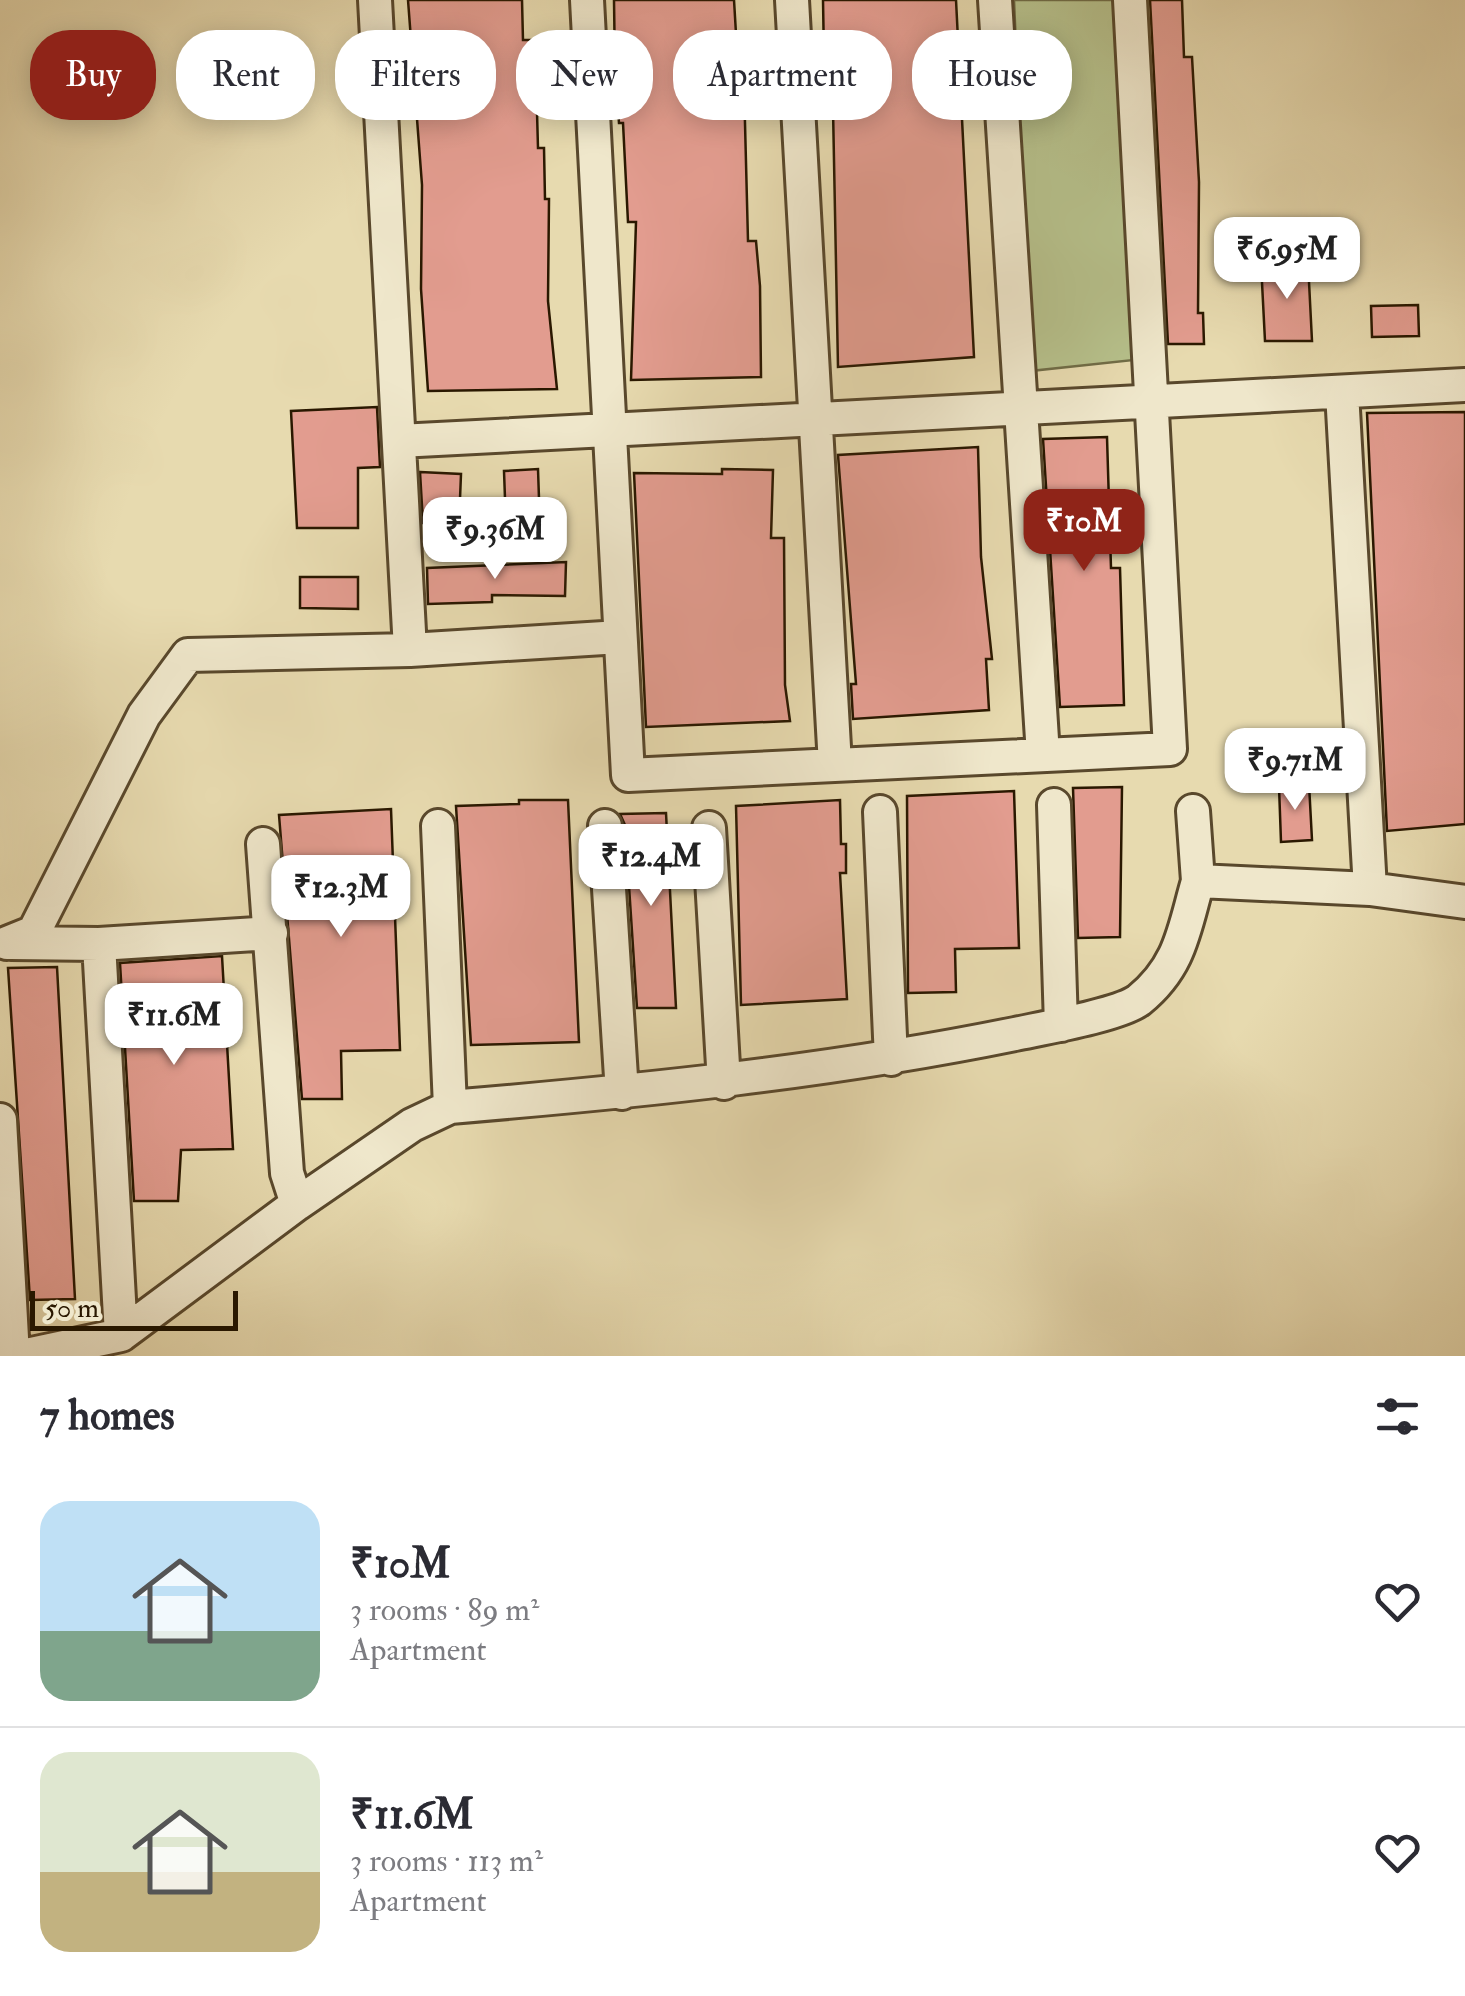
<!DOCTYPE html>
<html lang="en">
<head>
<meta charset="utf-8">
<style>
	:root { --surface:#fff; --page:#f2f2f3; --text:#2b2b33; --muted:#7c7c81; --line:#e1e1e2; --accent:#8f2418 }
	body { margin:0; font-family:"IM FELL Double Pica",serif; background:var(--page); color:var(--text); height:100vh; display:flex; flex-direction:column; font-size:38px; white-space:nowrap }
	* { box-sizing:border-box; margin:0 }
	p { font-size:32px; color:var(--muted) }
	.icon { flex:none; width:55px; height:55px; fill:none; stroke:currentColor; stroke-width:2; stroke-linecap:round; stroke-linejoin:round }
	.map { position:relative; height:1356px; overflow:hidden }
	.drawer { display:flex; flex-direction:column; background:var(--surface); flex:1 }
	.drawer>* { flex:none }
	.hud { position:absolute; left:30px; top:30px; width:1405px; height:90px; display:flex; gap:20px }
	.scale { position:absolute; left:30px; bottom:25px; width:208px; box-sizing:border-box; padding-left:10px; border:5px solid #2a1800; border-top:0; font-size:28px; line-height:35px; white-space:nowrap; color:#2a1800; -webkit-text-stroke:8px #efe7cb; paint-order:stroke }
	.price { position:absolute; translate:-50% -85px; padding:0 22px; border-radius:20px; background:#fff; color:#222; font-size:32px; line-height:65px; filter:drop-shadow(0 2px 5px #0008) }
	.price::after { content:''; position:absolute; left:50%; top:60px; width:30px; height:22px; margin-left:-15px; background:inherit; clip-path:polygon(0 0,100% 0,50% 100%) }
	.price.current { background:var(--accent); color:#fff }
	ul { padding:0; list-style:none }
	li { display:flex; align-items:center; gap:30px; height:250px; padding:0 40px }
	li+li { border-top:2px solid var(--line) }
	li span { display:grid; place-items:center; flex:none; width:280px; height:200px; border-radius:30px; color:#555 }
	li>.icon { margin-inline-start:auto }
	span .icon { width:120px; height:120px; fill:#fffc; stroke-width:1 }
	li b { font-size:42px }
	h2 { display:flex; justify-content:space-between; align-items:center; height:120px; padding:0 40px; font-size:42px }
	.chip { padding:0 35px; border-radius:40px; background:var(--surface); box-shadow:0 5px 25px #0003; font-size:35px; line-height:90px }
	.chip.current { background:var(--accent); color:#fff }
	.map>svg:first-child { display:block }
	.green { fill:#b6c08b; stroke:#706c46; stroke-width:2.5 }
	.building { fill:#e29c8f; stroke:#2a1800; stroke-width:2.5 }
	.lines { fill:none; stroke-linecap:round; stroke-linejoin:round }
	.street-casing { stroke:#59482c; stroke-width:38 }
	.street { stroke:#efe7cb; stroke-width:32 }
</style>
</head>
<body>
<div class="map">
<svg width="1465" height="1356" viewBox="0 0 1465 1356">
	<rect width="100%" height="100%" fill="#e7daaf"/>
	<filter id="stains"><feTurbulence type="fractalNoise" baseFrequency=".002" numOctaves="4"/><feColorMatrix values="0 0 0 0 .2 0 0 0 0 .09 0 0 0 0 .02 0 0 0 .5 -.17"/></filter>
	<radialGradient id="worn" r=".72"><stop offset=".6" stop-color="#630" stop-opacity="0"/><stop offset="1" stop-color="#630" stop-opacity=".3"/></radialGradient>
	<path class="green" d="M1014,0H1129L1134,360L1030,371Z"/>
	<path class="building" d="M408,0H522L523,40H535L538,148H544L545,199H549L548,301L557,389L428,391L421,289L422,185Z
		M614,0H734L739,84H744L748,241H756L760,286L761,377L631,380L636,222H628L623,123H619L615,71Z
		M823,0H956L974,357L838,367L832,57L824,58Z
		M1150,0H1182L1184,57H1192L1199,182L1198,313H1203L1204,344H1168Z
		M1308,262L1312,341H1265L1261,263Z
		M1418,305L1419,336L1372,337L1371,306Z
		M377,407L380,467L358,468V528H297L291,411Z
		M1465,412V824L1387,831L1367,413Z
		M1107,437L1111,568H1120L1124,705L1060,707L1043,439Z
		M978,447L981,557L992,659H986L989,710L853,719L851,684H856L838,455Z
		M538,469L540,528L506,526L504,471Z
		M722,469L773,470L771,538H784L785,685L790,721L646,727L634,473L722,474Z
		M420,472L461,474L459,524L423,523Z
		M566,562L565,596L492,595V602L428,604L427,568Z
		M300,577H358V609L300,608Z
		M1309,784L1312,840L1281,842L1279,786Z
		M1122,787L1120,937L1078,938L1073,788Z
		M1014,791L1019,948L955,949L956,992L908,993L907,796Z
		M519,800H568L579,1042L471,1045L456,806L519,804Z
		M840,800L841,844H846V873H840L847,999L741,1005L736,806Z
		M391,809L400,1050L341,1051L342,1099H302L279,815Z
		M666,813L676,1008H637L625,825L620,814Z
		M222,956L233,1149L181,1150L178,1201H134L120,963Z
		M57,967L75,1299L30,1300L8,968Z"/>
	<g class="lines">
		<g class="street-casing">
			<path id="street" d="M375,0L410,650
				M587,0L628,775L1170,749L1130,0
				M792,0L835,765
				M995,0L1043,755
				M1342,392L1370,889
				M399,441L1465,385
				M1054,805L1061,1025
				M1193,811L1198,881
				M880,812L891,1059
				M438,826L450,1107
				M605,826L622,1093
				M709,828L724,1083
				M263,844L287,1173L297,1204
				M7,943L34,932L144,715L188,655L410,650L620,637
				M11,943L99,944L271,933
				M99,944L121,1335
				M0,1120L13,1356
				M22,1356L121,1335L297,1204L412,1125L450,1107C640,1091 828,1072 1015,1034C1043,1028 1119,1015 1139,1000C1181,966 1184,929 1198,881L1370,889L1465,902"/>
		</g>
		<use href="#street" class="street"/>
	</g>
	<rect width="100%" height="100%" filter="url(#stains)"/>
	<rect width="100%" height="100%" fill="url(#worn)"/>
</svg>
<div class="scale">50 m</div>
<b class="price" style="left:1287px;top:302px">₹6.95M</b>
<b class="price current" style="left:1084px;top:574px">₹10M</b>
<b class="price" style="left:495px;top:582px">₹9.36M</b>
<b class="price" style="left:1295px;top:813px">₹9.71M</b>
<b class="price" style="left:651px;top:909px">₹12.4M</b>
<b class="price" style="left:341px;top:940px">₹12.3M</b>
<b class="price" style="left:174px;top:1068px">₹11.6M</b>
<div class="hud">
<a class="chip current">Buy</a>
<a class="chip">Rent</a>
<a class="chip">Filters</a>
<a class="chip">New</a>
<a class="chip">Apartment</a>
<a class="chip">House</a>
</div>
</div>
<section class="drawer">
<h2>7 homes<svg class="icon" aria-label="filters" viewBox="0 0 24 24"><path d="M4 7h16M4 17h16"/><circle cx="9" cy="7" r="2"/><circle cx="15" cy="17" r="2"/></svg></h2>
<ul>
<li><span style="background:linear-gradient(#bfe0f5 65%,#7fa58c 0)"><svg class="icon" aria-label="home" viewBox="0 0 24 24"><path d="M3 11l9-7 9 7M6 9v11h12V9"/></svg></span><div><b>₹10M</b><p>3 rooms · 89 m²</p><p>Apartment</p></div><svg class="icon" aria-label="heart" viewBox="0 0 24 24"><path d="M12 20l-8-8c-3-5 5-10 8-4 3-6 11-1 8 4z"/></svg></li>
<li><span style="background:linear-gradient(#dfe7d0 60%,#c2b280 0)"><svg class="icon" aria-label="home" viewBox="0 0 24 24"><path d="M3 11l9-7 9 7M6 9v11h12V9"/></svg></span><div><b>₹11.6M</b><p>3 rooms · 113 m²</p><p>Apartment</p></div><svg class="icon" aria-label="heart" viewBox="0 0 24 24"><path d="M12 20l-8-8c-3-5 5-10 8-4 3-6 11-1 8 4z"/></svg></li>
</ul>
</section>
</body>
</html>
